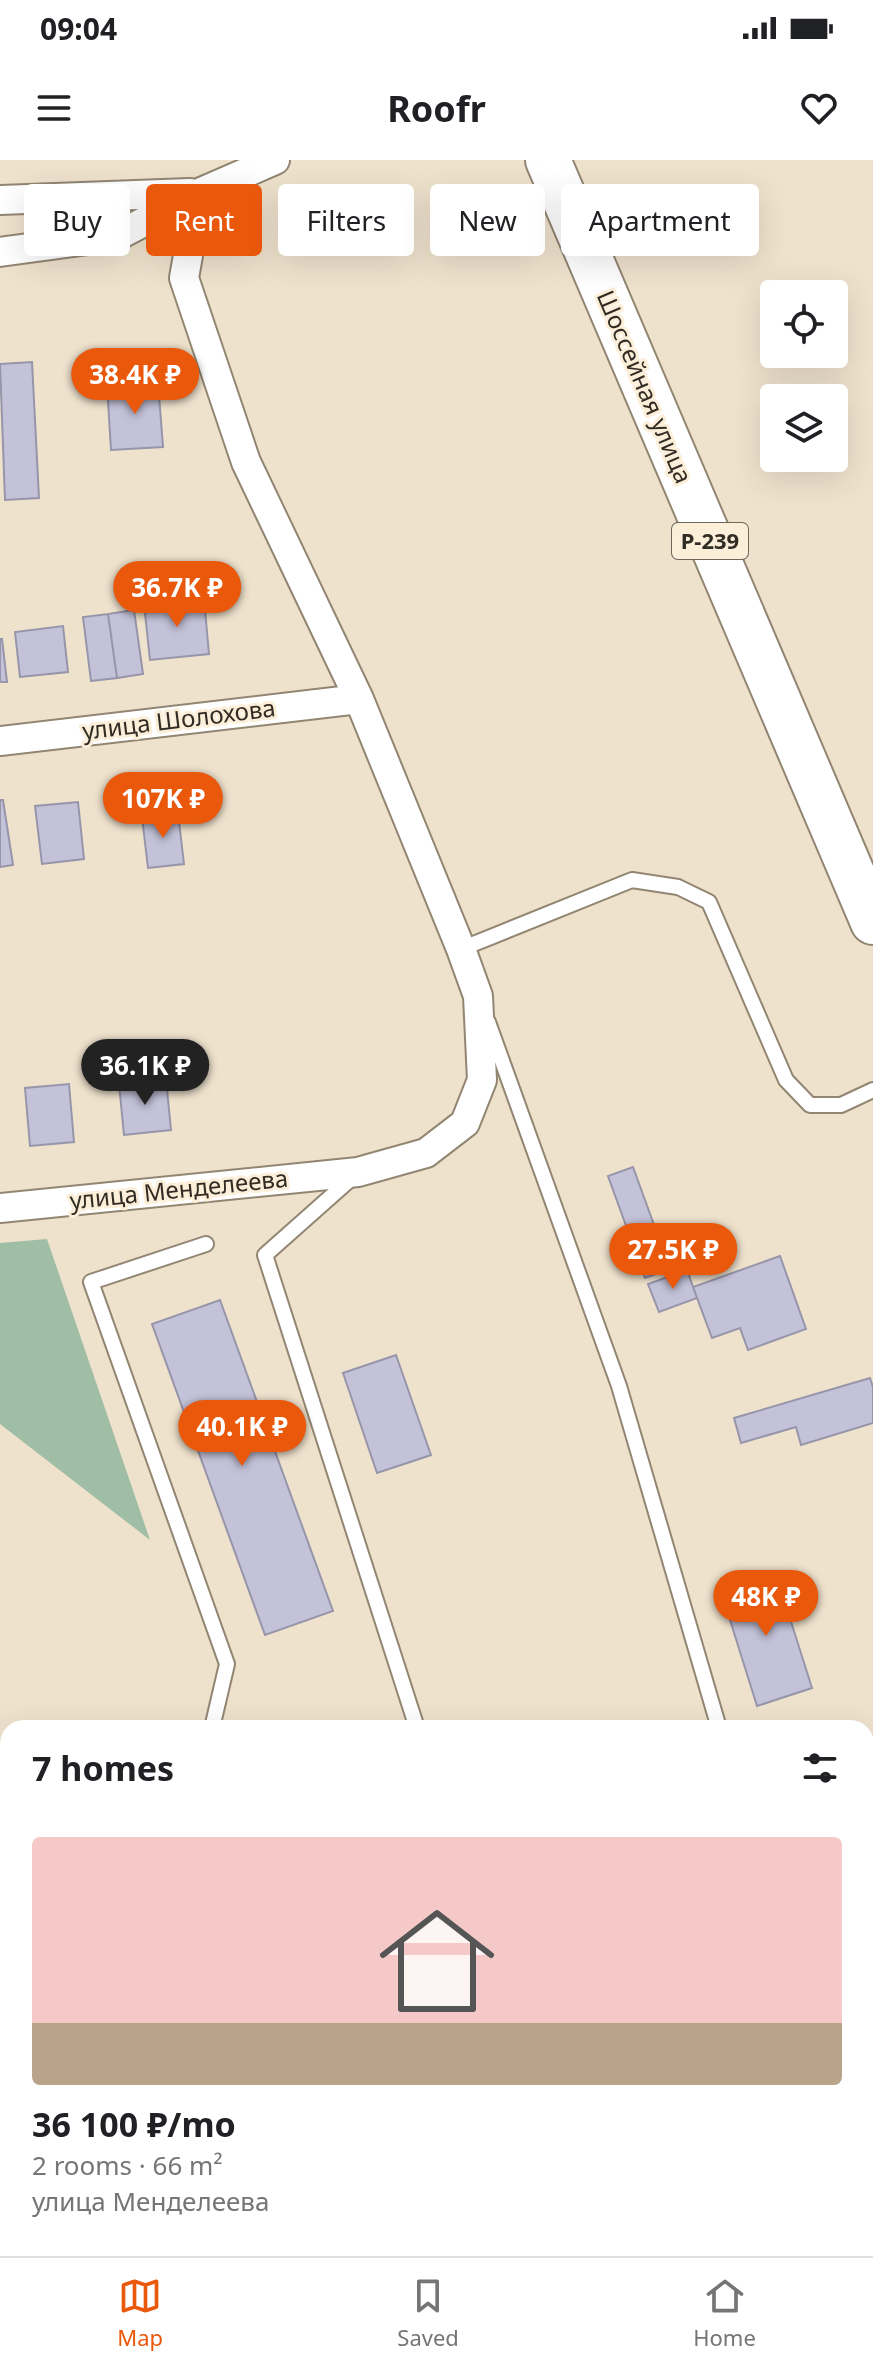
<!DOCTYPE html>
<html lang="en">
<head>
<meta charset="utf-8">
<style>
	:root { --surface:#fff; --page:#f2f2f2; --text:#202124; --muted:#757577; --line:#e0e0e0; --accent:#ea580c }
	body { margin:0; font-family:"Noto Sans",sans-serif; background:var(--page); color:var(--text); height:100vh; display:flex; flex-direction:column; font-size:30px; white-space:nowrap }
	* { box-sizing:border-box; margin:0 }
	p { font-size:26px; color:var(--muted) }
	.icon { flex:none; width:44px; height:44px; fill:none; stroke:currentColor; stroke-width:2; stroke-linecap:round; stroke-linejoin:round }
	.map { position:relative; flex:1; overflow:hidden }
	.details { position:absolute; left:0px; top:1560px; width:874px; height:536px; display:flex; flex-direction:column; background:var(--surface); border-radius:24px 24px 0 0; box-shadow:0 8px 32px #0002 }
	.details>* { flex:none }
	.top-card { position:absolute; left:24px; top:24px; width:826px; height:72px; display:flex; gap:16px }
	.fabs { position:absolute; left:760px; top:120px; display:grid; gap:16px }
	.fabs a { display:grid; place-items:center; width:88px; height:88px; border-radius:8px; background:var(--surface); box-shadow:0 8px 32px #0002; font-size:40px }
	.price { position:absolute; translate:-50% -68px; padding:0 18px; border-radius:28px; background:var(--accent); color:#fff; font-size:26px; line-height:52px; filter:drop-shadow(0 2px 4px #0008) }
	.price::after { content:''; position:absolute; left:50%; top:48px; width:24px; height:18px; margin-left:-12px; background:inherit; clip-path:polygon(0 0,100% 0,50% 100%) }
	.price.selected { background:#222; color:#fff }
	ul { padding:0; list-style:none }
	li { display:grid; align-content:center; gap:16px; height:424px; padding:0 32px }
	li span { display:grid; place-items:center; height:248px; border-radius:8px; color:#555 }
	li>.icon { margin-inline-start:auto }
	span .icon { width:144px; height:144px; fill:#fffc; stroke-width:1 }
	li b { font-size:34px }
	h2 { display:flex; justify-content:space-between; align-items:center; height:96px; padding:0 32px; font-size:34px }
	.chip { padding:0 28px; border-radius:8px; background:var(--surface); box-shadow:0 8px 32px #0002; font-size:28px; line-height:72px }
	.chip.selected { background:var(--accent); color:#fff }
	.status { display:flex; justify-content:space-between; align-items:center; height:56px; padding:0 40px; background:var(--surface); direction:ltr }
	.status svg { height:22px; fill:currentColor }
	header { display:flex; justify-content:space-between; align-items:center; height:104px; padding:0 32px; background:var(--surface); font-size:36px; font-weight:700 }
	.tab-bar { display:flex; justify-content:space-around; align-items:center; height:112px; border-top:2px solid var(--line); background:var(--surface); font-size:22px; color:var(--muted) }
	.tab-bar a { display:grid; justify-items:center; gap:4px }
	.tab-bar .selected { color:var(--accent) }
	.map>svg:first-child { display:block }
	.green { fill:#a0bda6 }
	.building { fill:#c4c2d8; stroke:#9695aa; stroke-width:2 }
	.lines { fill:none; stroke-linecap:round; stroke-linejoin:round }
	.service-casing { stroke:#928673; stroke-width:18 }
	.minor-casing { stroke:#928673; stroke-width:32 }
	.trunk-casing { stroke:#928673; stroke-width:48 }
	.service { stroke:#fff; stroke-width:14 }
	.minor { stroke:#fff; stroke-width:28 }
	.trunk { stroke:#fff; stroke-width:44 }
	.labels { text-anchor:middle; stroke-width:6; stroke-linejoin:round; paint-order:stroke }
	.shield { fill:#fcefda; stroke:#6e665b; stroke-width:2 }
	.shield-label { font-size:22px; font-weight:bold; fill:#312c24 }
	.street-label { font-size:24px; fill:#312c24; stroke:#fcefda }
</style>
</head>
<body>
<div class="status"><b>09:04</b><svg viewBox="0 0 49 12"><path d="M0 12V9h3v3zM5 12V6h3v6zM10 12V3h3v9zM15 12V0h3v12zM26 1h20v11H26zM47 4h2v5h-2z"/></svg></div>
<header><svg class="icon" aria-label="menu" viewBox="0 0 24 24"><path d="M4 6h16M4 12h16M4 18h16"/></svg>Roofr<svg class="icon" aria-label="heart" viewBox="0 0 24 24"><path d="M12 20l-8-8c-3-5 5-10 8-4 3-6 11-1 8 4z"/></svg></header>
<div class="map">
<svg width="873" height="2096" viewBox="0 0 873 2096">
	<rect width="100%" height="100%" fill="#efe2cd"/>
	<path class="green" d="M47,1079L150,1380L0,1264V1083Z"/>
	<path class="building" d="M32,202L39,338L5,340L0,204Z
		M158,222L163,287L111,290L107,225Z
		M204,439L209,494L150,500L144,444Z
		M134,450L143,514L117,518L108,454Z
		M108,454L117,518L91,521L83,457Z
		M63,466L68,512L20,517L15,472Z
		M0,479H2L7,522H0Z
		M0,640H3L13,705L0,707Z
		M78,642L84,699L42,704L35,646Z
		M178,653L184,704L148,708L142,657Z
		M166,919L171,970L124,975L119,924Z
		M69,924L74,982L30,986L25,928Z
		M633,1007L670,1109L645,1118L608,1016Z
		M780,1096L806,1169L748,1190L740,1168L712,1178L693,1127Z
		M687,1110L697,1138L659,1152L648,1124Z
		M220,1140L333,1451L265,1475L152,1164Z
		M396,1195L431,1295L377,1313L343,1213Z
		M870,1218L873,1227V1263L801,1285L796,1267L741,1283L734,1258Z
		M775,1411L812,1528L757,1546L720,1428Z
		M873,1787V1895L866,1844V1788Z"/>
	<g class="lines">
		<g class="service-casing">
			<path id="service" d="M461,789L632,720L678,727L709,742L786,920L810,945H841L873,930
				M488,862L619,1226L719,1568
				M354,1016L265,1095L417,1568
				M206,1084L91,1122L227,1504L212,1568
				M866,1736L873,1735
				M293,2096L294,2088"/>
		</g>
		<g class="minor-casing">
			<path id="minor" d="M0,40L190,33
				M0,92L117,76L199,33
				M0,581L359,539
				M0,1048L358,1012L426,993L465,963L482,920L478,836L461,789L359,539L246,302L184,118L199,33L275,0
				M0,1969L8,1971
				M711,2088L743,2096"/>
		</g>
		<g class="trunk-casing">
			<path id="trunk" d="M548,0L873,762"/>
		</g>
		<use href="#service" class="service"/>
		<use href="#minor" class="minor"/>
		<use href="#trunk" class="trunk"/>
	</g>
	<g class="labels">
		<rect class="shield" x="672" y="363" width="76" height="36" rx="6"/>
		<g class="shield-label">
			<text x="710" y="389">Р-239</text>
		</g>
		<g class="street-label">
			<text transform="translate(644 227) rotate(67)" y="8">Шоссейная улица</text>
			<text transform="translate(179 560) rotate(-7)" y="8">улица Шолохова</text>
			<text transform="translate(179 1030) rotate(-6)" y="8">улица Менделеева</text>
		</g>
	</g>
</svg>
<div class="fabs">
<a><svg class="icon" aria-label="locate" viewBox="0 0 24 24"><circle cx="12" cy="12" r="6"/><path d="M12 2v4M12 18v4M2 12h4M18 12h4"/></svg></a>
<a><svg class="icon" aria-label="layers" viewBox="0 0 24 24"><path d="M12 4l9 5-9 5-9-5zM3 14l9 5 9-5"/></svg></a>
</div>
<b class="price" style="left:135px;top:256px">38.4K ₽</b>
<b class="price" style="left:177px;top:469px">36.7K ₽</b>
<b class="price" style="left:163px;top:680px">107K ₽</b>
<b class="price selected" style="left:145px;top:947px">36.1K ₽</b>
<b class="price" style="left:673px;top:1131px">27.5K ₽</b>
<b class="price" style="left:242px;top:1308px">40.1K ₽</b>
<b class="price" style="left:766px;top:1478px">48K ₽</b>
<div class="top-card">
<a class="chip">Buy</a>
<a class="chip selected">Rent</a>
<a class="chip">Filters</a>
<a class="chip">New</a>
<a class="chip">Apartment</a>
</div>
<section class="details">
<h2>7 homes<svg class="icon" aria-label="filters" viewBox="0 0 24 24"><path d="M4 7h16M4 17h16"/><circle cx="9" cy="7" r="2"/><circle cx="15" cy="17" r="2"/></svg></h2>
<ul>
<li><span style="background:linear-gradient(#f6c9c9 75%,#b9a48a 0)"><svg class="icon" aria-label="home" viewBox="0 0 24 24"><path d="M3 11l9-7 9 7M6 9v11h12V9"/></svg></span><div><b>36 100 ₽/mo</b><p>2 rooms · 66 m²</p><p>улица Менделеева</p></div></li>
</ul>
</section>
</div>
<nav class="tab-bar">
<a class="selected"><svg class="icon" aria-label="map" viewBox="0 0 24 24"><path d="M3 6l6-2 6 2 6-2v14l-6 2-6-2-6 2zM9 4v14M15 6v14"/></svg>Map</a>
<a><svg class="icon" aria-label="saved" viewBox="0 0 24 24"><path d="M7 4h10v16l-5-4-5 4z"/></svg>Saved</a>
<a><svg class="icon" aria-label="home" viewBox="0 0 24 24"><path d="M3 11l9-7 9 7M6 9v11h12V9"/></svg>Home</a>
</nav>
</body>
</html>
